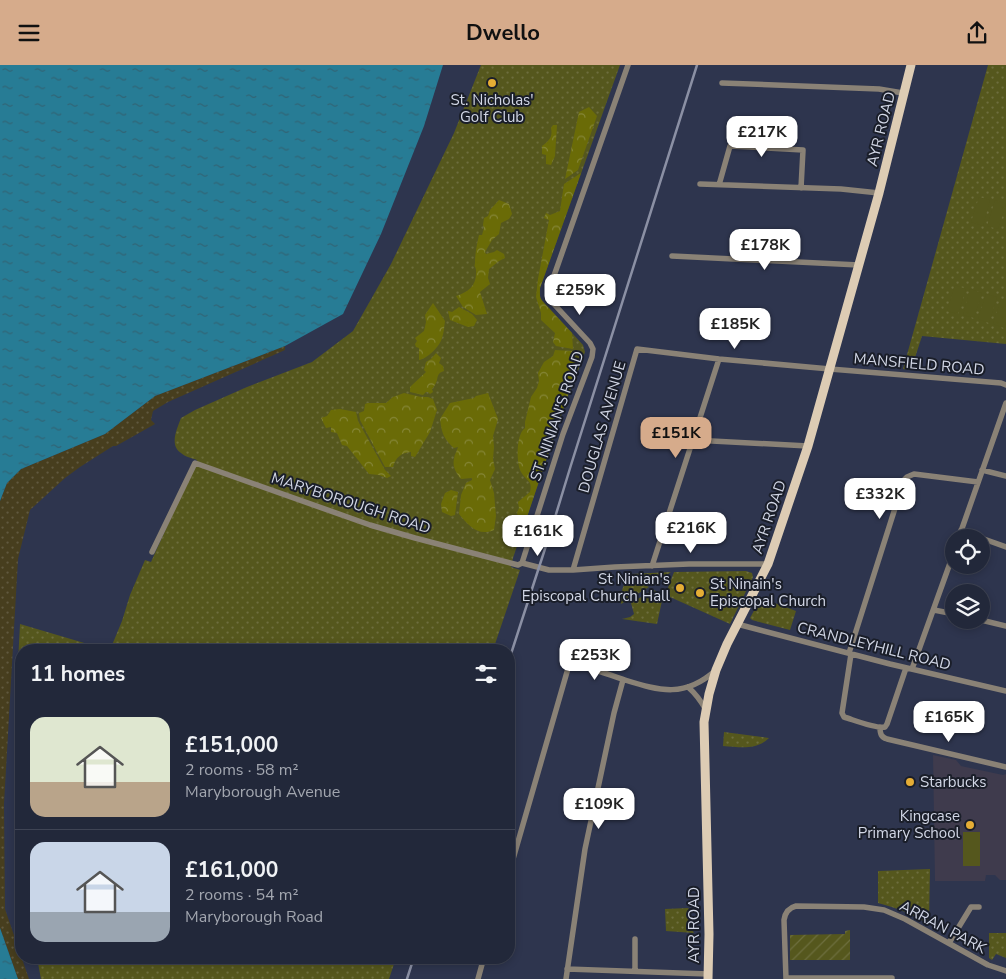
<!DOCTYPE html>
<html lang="en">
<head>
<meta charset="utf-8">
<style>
	:root { --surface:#22283a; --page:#2e3445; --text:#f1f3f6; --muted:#a2a6af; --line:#3f4454; --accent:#d6ab8b }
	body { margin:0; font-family:"Nunito Sans",sans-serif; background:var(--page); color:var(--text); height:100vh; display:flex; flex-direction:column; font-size:19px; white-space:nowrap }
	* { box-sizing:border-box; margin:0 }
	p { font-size:16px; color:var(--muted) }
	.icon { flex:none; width:28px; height:28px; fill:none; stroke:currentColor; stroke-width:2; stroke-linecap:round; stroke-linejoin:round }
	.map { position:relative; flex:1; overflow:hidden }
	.drawer { position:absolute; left:15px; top:579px; width:500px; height:320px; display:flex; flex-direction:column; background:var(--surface); border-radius:20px; box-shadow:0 2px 8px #0003,0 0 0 1px var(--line) }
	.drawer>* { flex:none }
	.buttons { position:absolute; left:945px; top:464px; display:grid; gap:10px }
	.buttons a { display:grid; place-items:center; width:45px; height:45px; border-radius:50%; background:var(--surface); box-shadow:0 2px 8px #0003,0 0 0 1px var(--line); font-size:25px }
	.price { position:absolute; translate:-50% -42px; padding:0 11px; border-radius:10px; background:#fff; color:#222; font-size:16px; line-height:32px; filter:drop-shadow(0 1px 2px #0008) }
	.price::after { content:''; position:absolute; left:50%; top:30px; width:15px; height:11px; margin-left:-8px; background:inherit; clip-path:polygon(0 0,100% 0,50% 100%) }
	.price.selected { background:var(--accent); color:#111 }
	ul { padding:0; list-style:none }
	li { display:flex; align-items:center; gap:15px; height:125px; padding:0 15px }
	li+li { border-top:1px solid var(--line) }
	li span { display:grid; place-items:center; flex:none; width:140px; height:100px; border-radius:15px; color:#555 }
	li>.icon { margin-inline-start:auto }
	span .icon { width:60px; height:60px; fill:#fffc; stroke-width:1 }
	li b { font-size:21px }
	h2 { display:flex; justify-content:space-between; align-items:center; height:60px; padding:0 15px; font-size:21px }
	header { display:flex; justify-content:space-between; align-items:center; height:65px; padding:0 15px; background:var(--accent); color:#111; font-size:22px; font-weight:700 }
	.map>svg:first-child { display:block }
	.education { fill:#3f3b4d }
	.grass { fill:url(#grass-dots) }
	.forest { fill:url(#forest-crowns) }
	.sand { fill:url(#sand-dots) }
	.garden { fill:url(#garden-furrows) }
	.pitch { fill:#55571d }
	.water { fill:url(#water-ripples) }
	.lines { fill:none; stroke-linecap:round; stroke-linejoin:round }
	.minor { stroke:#8a8276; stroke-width:5.5 }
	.primary { stroke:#ddccb4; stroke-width:9 }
	.rail { stroke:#8b90a4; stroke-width:2.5 }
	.poi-dot { fill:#e5ad35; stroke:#1a1e29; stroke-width:2 }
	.labels { text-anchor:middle; stroke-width:4; stroke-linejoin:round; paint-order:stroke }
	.poi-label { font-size:15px; fill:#d2d7e6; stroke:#1a1e29; text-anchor:end }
	.street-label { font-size:15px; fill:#d2d7e6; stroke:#1a1e29 }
</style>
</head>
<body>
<header><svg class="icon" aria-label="menu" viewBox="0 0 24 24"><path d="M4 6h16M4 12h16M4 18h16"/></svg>Dwello<svg class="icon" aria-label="share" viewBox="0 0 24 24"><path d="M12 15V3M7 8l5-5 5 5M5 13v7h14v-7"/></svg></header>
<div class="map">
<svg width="1006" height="914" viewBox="0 0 1006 914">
	<defs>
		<pattern id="grass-dots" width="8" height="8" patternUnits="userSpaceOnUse" patternTransform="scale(1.25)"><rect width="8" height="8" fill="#55571d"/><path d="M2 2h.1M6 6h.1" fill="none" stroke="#6d6e3e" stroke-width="1.8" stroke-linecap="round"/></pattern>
		<pattern id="forest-crowns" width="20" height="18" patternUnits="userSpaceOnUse" patternTransform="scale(1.25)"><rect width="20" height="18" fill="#6a6b07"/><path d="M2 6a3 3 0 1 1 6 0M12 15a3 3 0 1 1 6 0" fill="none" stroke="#858637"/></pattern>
		<pattern id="sand-dots" width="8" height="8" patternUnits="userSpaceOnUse" patternTransform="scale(1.25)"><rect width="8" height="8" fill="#473e1e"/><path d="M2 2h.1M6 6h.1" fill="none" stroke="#61593f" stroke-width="1.8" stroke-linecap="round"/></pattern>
		<pattern id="garden-furrows" width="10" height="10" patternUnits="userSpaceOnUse" patternTransform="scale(1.25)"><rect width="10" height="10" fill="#55571d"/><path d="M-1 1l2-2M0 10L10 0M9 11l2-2" fill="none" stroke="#6d6e3e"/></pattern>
		<pattern id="water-ripples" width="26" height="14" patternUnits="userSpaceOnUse" patternTransform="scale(1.25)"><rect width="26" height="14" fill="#277c95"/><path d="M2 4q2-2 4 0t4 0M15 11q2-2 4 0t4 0" fill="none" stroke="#316475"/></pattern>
	</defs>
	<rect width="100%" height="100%" fill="#2e354e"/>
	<path class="education" d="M933,690L956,695L961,701L1003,710L1006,709V815H1000L995,810H986L985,816H935Z"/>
	<path class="grass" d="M481,0H620L540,223V233L583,280L585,287L567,333L513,493L511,502L520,505L493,585H110L122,556L130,530L145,495L151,497L197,395C192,393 185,392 181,388C169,380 177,364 181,353L195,345L247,322L312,297L353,266L391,199L454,68Z
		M988,0H1006V279L922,271L911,305L903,304Z
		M746,506L752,508L753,512L730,559L670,532V530L666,528L674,507Z
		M671,507L652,521L631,509Z
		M627,511L649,522L621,539L620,531Z
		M654,525L663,531L657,559L622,554L630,552L634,549L631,538L651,526L652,535L656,534Z
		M761,533L796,546L790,565L752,555L750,553Z
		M20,559L108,585H21V845L19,837L14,763L15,691L18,633V597Z
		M724,667L769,673C756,686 739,682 723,681Z
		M930,804L929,860C913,849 897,843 878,838V806Z
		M688,843L690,845V861L694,868L666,866L665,844Z
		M989,868H1006V893L996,889L992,895L989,893Z
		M37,893H396L389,914H41Z"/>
	<path class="forest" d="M589,42L597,51L578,105L565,114L579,47Z
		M553,60H557L555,91L551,100L546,99V90L542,89V81C549,76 553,72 551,63Z
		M581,108L540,223C540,229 539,232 543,237L572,268L573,284L556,281L553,277L555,268L541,255V248L536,232L538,214L549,155L544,153L546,148L550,150L560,146L564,119Z
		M499,135L509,139L512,149L509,154L501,158L499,169L492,175L485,187L486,189L494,187L497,185L504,189L505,193L499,196L489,204L488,213L490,219L480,227L487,249L476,250L463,242L456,231C469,227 477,221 476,205C475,199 474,204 475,198C475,188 477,179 479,170H482L484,163L483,160L484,153L488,151L490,145Z
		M433,238L445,256C444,262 444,268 442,273C440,281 427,294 419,295V283L416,282L415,279L417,276L415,273L424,266L426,257L425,250Z
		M459,242L472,249L477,255L474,261L468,262L450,255L448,246L452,247Z
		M555,285L572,286L575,297L580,300L567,333L522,467L521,459L517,448L519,443L518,437L530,427C533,415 526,416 521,407C516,398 516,369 525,363V357L531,332L537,323L539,316L538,308L544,297L553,291Z
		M436,288L441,293L439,298L443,301L444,306C438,308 438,310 437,315C436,318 434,322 432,324L433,327L430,329L428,327H426L423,330L410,327V322L426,307L424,305L426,297L431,294Z
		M404,328L421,332H428L433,334L437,345L430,367L415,392L411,391V387C401,388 396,392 393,402H385L360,355L359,348L364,346L365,339L368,338H386L393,332Z
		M488,328L498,354L493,371L494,382L493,394L495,404L490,415L494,428L496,451L494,465C478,472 468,460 459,449L461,430L466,418L472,415V413L461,414C457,409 452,402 454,394C454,390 457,386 458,382L454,383C443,373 442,368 440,354L450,338L474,333L476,331Z
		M340,344L356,347L358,356L385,405L391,411L387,413L379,410L369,409L347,381L342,380L337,368L331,367V362L326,363L321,353L327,351L331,345Z
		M451,425L458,427L455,450L451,451L442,447L441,439L445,428Z"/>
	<path class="sand" d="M285,281V285L168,337L153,346L151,355L155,359L116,381H113L80,402L65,413L30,445L18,494L4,739L5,844L29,914H18L0,863V436L7,418L21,404L105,369L155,331Z"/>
	<path class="garden" d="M850,865V895H790V870L845,869V866Z"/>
	<path class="pitch" d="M979,132L990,135L983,161L971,157Z
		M995,135L1006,139L998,164L987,161Z
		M955,220L966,224L958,249L947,246Z
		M970,224L982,228L974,253L963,250Z
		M986,229L997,232L989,258L978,254Z
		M1001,234L1006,235V257L1004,263L993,259Z
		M963,767H980V801H963Z"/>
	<path class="water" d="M0,0H443L424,61L381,169L343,249L285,281L155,331L105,369L21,404L7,418L0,436Z
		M0,863L18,914H0Z"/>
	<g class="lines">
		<path class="minor" d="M722,18L879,24L903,28
			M700,119L841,124L879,128
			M719,120L730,81L803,85L801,123
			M672,191L859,200
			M693,375L808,381
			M982,405L1006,411
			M961,465L981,472
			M959,472L1006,338
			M981,473L1006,482
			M152,487L195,398L370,460L415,473L518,500L522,498L549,505H573L615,502L689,499H768
			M522,498L563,369L592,292L593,284L590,278L552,237L550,233L549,225L628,0
			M652,501L719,294
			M573,505L637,284L719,294L830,304L1001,318L1006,320
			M934,545L954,549
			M981,555L1006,561
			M737,559L890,599L1006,626
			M849,588L904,415L907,412L914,409L978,417
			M851,589L842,648L844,652C854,655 876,664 885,662L887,659L906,603
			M912,604L954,487
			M688,622C696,629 701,636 706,645
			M880,662C880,669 881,672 887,674L1006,702
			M509,808L569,600L573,598C590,603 607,609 625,615C660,626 685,633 716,605
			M949,878L971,842H979
			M567,904L708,909
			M635,906V874
			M786,913H892
			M478,914L484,892
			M566,914L585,784L614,648L623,615
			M786,914L784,855C785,848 788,843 796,841L864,842L884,845L905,854L988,900L1006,906"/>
		<path class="primary" d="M708,914L709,869L704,657L709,629L716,605L727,579L768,499L808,381L879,128L911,0"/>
		<path class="rail" d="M509,595L553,459L571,400L697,0
			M407,914L414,892"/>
	</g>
	<g class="poi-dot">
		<circle cx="492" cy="18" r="5"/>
		<circle cx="680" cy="523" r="5"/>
		<circle cx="700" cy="528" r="5"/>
		<circle cx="910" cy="717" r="5"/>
		<circle cx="970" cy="760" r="5"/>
	</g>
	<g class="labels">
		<g class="poi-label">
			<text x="492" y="40" text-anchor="middle">St. Nicholas'<tspan x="492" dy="17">Golf Club</tspan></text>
			<text x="670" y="519">St Ninian's<tspan x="670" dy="17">Episcopal Church Hall</tspan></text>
			<text x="710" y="524" text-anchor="start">St Ninain's<tspan x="710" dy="17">Episcopal Church</tspan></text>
			<text x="920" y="722" text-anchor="start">Starbucks</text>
			<text x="960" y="756">Kingcase<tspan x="960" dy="17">Primary School</tspan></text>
		</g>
		<g class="street-label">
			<text transform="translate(881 64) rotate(-76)" y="5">AYR ROAD</text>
			<text transform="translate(919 299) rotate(5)" y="5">MANSFIELD ROAD</text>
			<text transform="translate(557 351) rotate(-71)" y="5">ST. NINIAN'S ROAD</text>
			<text transform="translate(602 362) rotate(-74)" y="5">DOUGLAS AVENUE</text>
			<text transform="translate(351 438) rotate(18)" y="5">MARYBOROUGH ROAD</text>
			<text transform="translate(769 452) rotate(-71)" y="5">AYR ROAD</text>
			<text transform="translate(874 581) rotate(14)" y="5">CRANDLEYHILL ROAD</text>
			<text transform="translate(694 860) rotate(-90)" y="5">AYR ROAD</text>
			<text transform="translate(943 862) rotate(28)" y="5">ARRAN PARK</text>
		</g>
	</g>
</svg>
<div class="buttons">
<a><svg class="icon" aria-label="locate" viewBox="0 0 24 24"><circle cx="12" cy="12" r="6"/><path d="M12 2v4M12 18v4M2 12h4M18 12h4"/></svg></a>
<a><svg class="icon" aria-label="layers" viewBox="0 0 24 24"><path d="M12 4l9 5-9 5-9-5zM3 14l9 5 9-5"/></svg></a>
</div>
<b class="price" style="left:762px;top:93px">£217K</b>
<b class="price" style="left:765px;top:206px">£178K</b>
<b class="price" style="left:580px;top:251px">£259K</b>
<b class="price" style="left:735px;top:285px">£185K</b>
<b class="price selected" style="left:676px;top:394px">£151K</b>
<b class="price" style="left:880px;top:455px">£332K</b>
<b class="price" style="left:691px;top:489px">£216K</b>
<b class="price" style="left:538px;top:492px">£161K</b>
<b class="price" style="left:595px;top:616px">£253K</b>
<b class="price" style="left:949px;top:678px">£165K</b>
<b class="price" style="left:599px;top:765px">£109K</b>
<section class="drawer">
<h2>11 homes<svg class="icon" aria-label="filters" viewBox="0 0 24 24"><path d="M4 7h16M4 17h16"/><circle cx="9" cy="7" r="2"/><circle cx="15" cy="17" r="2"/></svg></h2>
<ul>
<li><span style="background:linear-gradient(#dfe7d0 65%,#b9a48a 0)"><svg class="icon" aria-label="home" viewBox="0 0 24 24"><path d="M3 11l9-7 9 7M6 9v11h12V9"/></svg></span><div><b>£151,000</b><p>2 rooms · 58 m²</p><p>Maryborough Avenue</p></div></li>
<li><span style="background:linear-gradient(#c9d6e8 70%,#9aa5b1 0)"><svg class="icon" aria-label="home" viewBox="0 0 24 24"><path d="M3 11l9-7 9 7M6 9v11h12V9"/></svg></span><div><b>£161,000</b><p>2 rooms · 54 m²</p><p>Maryborough Road</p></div></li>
</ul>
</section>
</div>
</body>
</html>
